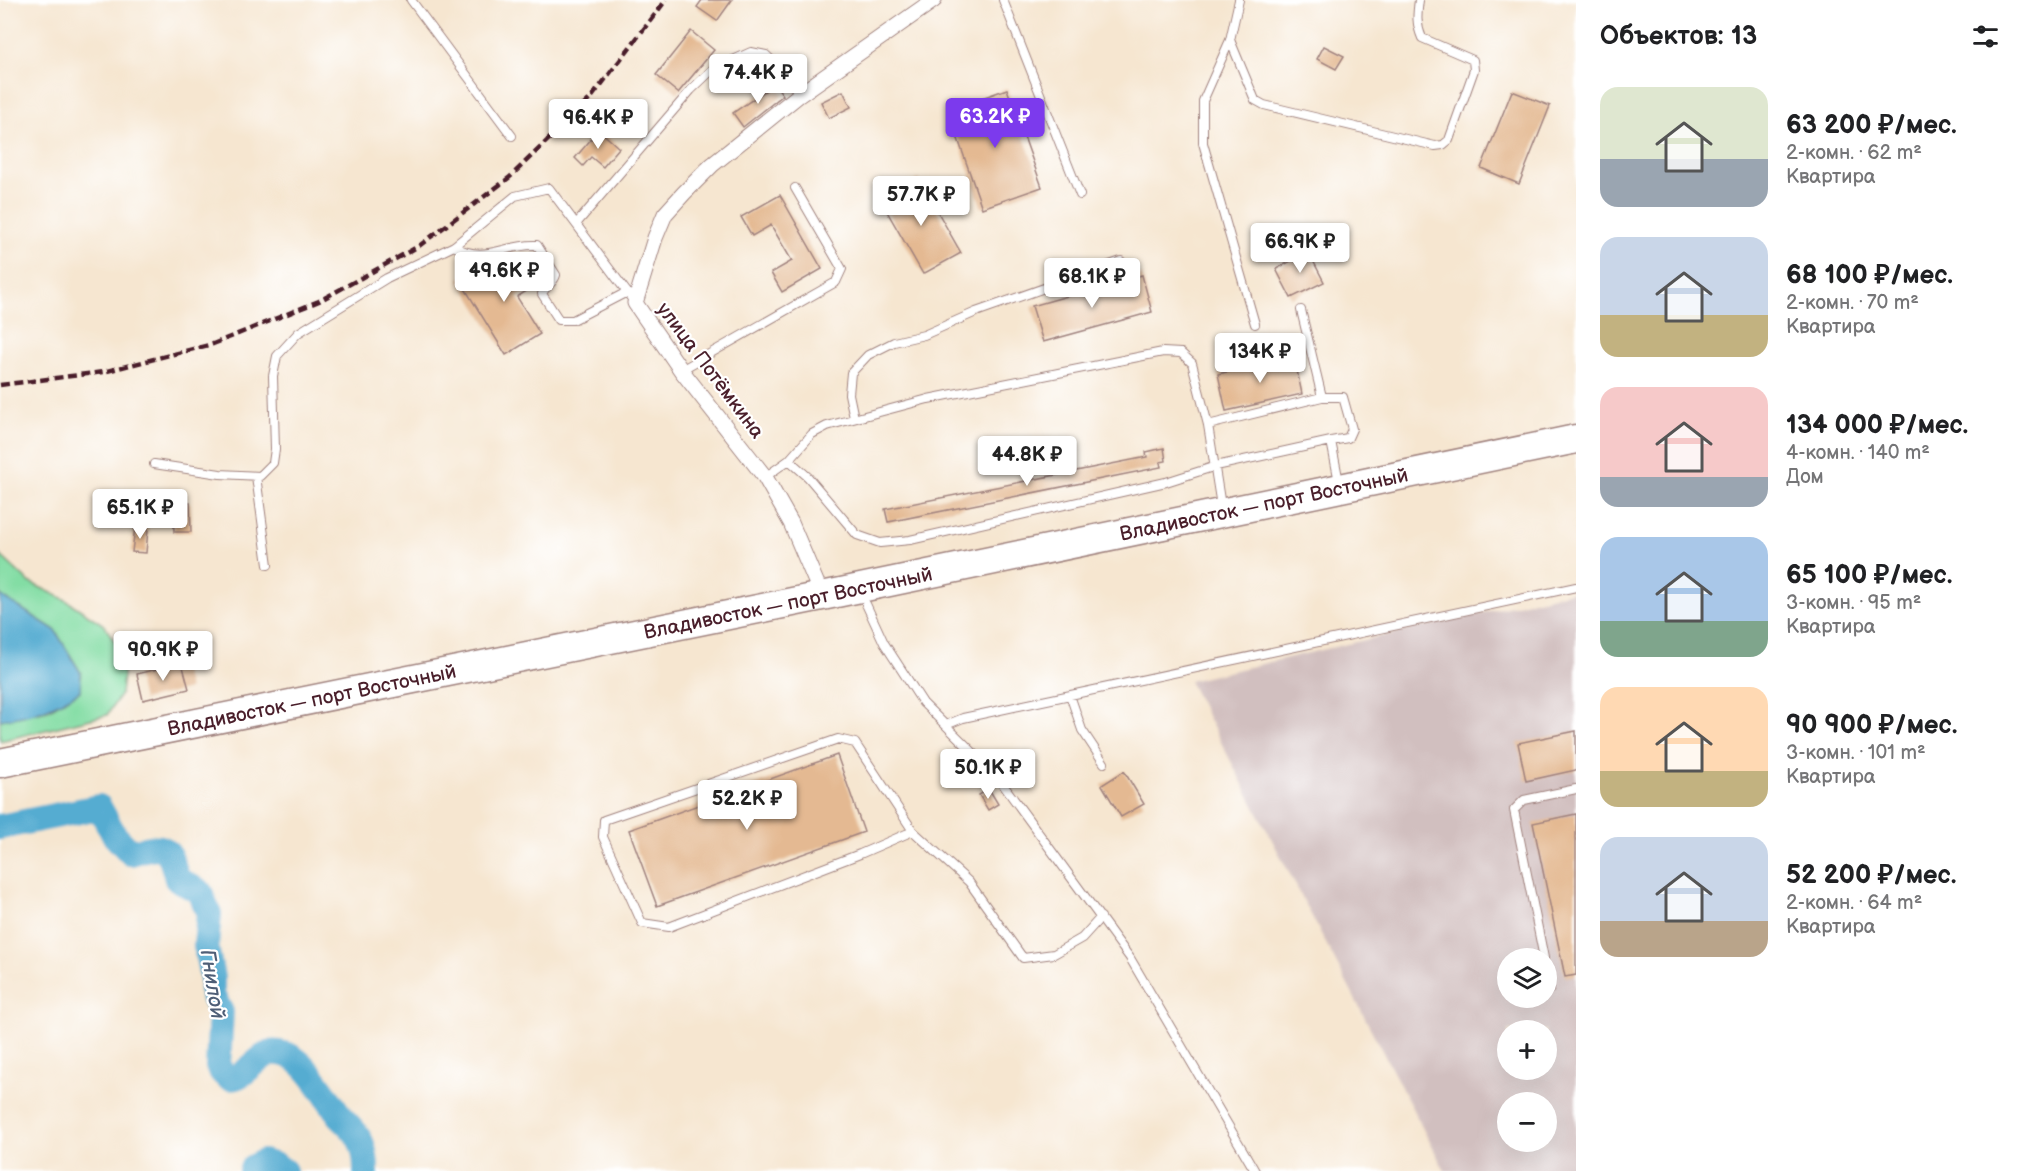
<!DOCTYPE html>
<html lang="ru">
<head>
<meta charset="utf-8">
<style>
	:root { --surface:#fff; --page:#f6f6f6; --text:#202124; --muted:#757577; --accent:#7c3aed }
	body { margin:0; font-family:"Balsamiq Sans",sans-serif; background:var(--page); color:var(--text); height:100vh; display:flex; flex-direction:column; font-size:22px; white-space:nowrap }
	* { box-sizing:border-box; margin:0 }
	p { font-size:20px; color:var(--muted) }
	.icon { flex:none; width:33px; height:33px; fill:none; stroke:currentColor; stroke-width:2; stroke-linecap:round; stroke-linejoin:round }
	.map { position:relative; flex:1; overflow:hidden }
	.drawer { display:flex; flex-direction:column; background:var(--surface); width:450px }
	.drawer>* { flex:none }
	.buttons { position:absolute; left:1497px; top:948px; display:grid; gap:12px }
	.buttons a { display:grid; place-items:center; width:60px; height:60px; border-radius:50%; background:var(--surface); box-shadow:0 6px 24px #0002; font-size:30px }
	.price { position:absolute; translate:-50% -51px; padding:0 14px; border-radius:6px; background:#fff; color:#222; font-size:20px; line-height:39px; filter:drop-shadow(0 2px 3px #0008) }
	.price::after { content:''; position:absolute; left:50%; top:36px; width:18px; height:14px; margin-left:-9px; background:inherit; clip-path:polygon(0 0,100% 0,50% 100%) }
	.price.active { background:var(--accent); color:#fff }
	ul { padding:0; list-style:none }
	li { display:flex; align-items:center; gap:18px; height:150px; padding:0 24px }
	li span { display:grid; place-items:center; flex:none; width:168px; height:120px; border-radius:18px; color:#555 }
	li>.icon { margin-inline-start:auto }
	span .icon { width:72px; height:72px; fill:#fffc; stroke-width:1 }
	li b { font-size:26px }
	h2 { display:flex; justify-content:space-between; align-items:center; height:72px; padding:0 24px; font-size:26px }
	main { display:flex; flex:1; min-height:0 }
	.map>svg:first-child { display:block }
	.industrial { fill:#d1bfbf; fill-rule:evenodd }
	.green { fill:#83dda4; stroke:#667e68; stroke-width:1.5 }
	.water { fill:#54acd1; stroke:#4f667e; stroke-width:1.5 }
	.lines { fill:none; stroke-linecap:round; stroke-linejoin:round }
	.river { stroke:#54acd1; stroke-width:26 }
	.building { fill:#e4b992 }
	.lane-casing { stroke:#a0827e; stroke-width:10 }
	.street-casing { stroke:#a0827e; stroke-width:17 }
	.highway-casing { stroke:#a0827e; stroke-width:31 }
	.lane { stroke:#fff; stroke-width:8 }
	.street { stroke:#fff; stroke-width:15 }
	.highway { stroke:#fff; stroke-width:28 }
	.rail { stroke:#4a1f2b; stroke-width:4.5; stroke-dasharray:9 4.5; stroke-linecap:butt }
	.labels { text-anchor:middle; stroke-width:4.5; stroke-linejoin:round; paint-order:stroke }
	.street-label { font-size:20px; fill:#4a1f2b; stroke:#fff }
	.water-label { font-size:21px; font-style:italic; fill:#4e5e76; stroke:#fff }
</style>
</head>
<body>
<main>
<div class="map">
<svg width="1576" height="1171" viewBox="0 0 1576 1171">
	<rect width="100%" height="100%" fill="#fff"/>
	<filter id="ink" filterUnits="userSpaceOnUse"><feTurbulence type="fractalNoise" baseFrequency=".0167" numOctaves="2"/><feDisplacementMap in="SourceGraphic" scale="12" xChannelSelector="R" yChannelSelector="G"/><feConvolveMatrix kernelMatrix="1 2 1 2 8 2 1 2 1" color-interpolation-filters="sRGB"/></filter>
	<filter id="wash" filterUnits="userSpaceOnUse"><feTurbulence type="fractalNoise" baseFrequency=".008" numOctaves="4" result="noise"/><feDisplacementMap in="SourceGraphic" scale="24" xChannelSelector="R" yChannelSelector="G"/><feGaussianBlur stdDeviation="1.35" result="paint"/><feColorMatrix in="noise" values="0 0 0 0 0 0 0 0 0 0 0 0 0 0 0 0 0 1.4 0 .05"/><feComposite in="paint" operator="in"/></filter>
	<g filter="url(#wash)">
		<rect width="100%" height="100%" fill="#f6e6d0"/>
		<path class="industrial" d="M1576,591V1171H1445L1189,681ZM1508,958H1546V998H1508ZM1508,1030H1546V1070H1508ZM1508,1102H1546V1142H1508Z"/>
		<path class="green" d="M0,555L29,582L64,599L104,625L123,654V675L121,694L107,715L0,741V720L48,710L80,691L81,673L55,630L0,595Z"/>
		<path class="water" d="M0,595L55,630L81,673L80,691C54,708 31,716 0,720Z"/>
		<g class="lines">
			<path class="river" d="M0,827L99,807L115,836L131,853C165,843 168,844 177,879L200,892L209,914L206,946L212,978V995L221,1012L218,1066C233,1096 253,1059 270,1053C273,1052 280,1053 284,1054C306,1058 328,1101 342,1118C347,1124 353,1129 357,1135C364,1145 366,1160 366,1171
				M251,1171L253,1167L263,1162L277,1166L284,1171"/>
		</g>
		<g id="blocks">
			<path class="building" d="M702,0H732L717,21L697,7Z
				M691,31L714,50L678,93L656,75Z
				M1324,46L1344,56L1336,69L1317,59Z
				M775,84L783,95L743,127L733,113Z
				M1007,89L1042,187L982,208L948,110Z
				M843,91L851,107L829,118L821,102Z
				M1512,91L1550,106L1519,184L1481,168Z
				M599,130L619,148L603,167L591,157L583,166L575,158Z
				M919,179L961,253L923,274L881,201Z
				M780,195L822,269L782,292L771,273L792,261L771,225L752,236L741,217Z
				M1306,247L1324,282L1291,298L1276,269L1293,260L1290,255Z
				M529,260L542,281L517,297L540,334L506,355L459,279L486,263L497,281Z
				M1142,275L1152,312L1043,342L1032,306Z
				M1294,356L1302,394L1226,411L1218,374Z
				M1164,448L1166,461L1160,462L1161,467L888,522L885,509L1147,457L1146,452Z
				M173,503H190L191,532H174Z
				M135,527L148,529L146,553L132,552Z
				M182,663L189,689L143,700L137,674Z
				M1576,731V770L1526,781L1518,743Z
				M837,755L864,832L657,906L629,830Z
				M1124,771L1144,804L1121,817L1102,785Z
				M989,789L998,804L988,810L979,795Z
				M1576,814V975L1565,977L1533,823Z"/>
		</g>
	</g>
	<g filter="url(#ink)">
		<use href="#blocks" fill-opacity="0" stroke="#a0827e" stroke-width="1.5"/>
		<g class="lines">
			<g class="lane-casing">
				<path id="lane" d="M411,0L512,136
					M1003,0L1080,195
					M1239,0L1230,40L1203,101V143L1255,324
					M1230,40L1255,100L1264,105L1435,146L1443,145L1449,140L1474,70L1473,60L1422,38C1416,24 1417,15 1419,0
					M577,223L691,90L713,69L751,52L766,55L788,76L799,95
					M454,246C484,265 506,243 537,245L556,275C554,283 545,286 542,294L559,320H573L627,292
					M1301,310L1322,397
					M681,370L836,282L842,269L795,188
					M854,418L849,394L851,373L868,355L894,342L924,335L976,312L1121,261
					M1208,425L1322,397H1343L1352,429L1348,438L1331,441L1339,482
					M789,460L808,477L857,535L880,543L910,540L1166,482L1216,466L1331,441
					M154,464L220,474L260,476L273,463L275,449L273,376L277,356L298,333L387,278L454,246L515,196L549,188L635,303
					M256,476L268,565
					M765,477L789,460L812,434L827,426L928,399L1163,352L1181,353L1192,363L1208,425L1221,506
					M866,604L884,643L923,703L996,775L1130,958L1255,1171
					M1070,695L1082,730L1104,763
					M946,725L963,718L1576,587
					M913,831L860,854L669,927L642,923L603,837L604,820L838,739L855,743L913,831L969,882L1023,958L1054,954L1082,938L1101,917
					M1544,958L1514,810L1524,800L1576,789
					M1546,974L1550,989"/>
			</g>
			<g class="street-casing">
				<path id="street" d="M822,596L791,523L765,477L681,370L635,303L655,238L665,214L684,193L712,165L799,95L934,0"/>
			</g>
			<g class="highway-casing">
				<g id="highway">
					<path id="s1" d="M0,763L822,596L1576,439"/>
				</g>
			</g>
			<use href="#lane" class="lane"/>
			<use href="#street" class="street"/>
			<use href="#highway" class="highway"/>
			<path class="rail" d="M0,385L103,372L213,344L319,301L419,246L510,177L591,98L666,0"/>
		</g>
	</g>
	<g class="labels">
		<g class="street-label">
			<text transform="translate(711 370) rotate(53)" y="7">улица Потёмкина</text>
			<text dy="7" stroke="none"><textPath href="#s1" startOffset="1290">Владивосток — порт Восточный</textPath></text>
			<text dy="7" stroke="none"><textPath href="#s1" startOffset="804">Владивосток — порт Восточный</textPath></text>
			<text dy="7" stroke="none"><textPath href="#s1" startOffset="318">Владивосток — порт Восточный</textPath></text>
		</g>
		<g class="water-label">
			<text transform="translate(213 984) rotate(81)" y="7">Гнилой</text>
		</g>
	</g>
</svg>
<div class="buttons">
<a><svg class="icon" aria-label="layers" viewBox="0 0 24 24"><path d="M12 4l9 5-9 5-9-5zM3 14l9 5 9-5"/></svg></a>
<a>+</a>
<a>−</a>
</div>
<b class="price" style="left:758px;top:105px">74.4K ₽</b>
<b class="price active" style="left:995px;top:149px">63.2K ₽</b>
<b class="price" style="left:598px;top:150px">96.4K ₽</b>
<b class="price" style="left:921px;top:227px">57.7K ₽</b>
<b class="price" style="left:1300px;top:274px">66.9K ₽</b>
<b class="price" style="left:504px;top:303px">49.6K ₽</b>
<b class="price" style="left:1092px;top:309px">68.1K ₽</b>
<b class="price" style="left:1260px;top:384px">134K ₽</b>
<b class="price" style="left:1027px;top:487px">44.8K ₽</b>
<b class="price" style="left:140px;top:540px">65.1K ₽</b>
<b class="price" style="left:163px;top:682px">90.9K ₽</b>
<b class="price" style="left:988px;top:800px">50.1K ₽</b>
<b class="price" style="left:747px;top:831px">52.2K ₽</b>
</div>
<section class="drawer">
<h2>Объектов: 13<svg class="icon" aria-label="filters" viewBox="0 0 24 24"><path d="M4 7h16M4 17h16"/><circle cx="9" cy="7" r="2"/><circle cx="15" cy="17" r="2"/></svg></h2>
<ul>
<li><span style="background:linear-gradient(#dfe7d0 60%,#9aa5b1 0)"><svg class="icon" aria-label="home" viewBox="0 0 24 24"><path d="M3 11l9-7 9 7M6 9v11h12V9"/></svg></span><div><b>63 200 ₽/мес.</b><p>2-комн. · 62 m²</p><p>Квартира</p></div></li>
<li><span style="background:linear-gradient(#c9d6e8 65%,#c2b280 0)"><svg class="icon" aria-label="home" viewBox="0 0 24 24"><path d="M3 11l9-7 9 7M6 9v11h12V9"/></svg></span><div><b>68 100 ₽/мес.</b><p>2-комн. · 70 m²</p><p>Квартира</p></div></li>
<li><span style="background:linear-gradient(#f6c9c9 75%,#9aa5b1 0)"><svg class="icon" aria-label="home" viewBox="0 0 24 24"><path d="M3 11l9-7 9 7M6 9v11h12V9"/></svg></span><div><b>134 000 ₽/мес.</b><p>4-комн. · 140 m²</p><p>Дом</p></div></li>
<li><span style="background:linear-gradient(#a9c7e8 70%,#7fa58c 0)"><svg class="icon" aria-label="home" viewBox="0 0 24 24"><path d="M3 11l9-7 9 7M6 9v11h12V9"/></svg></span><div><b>65 100 ₽/мес.</b><p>3-комн. · 95 m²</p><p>Квартира</p></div></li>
<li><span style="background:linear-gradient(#ffd9b3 70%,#c2b280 0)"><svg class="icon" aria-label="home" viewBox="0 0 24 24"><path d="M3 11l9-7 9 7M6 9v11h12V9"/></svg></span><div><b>90 900 ₽/мес.</b><p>3-комн. · 101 m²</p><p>Квартира</p></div></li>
<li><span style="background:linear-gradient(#c9d6e8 70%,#b9a48a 0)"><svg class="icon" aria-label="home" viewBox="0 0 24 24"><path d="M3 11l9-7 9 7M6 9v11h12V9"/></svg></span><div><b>52 200 ₽/мес.</b><p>2-комн. · 64 m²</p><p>Квартира</p></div></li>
</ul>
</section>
</main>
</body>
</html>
